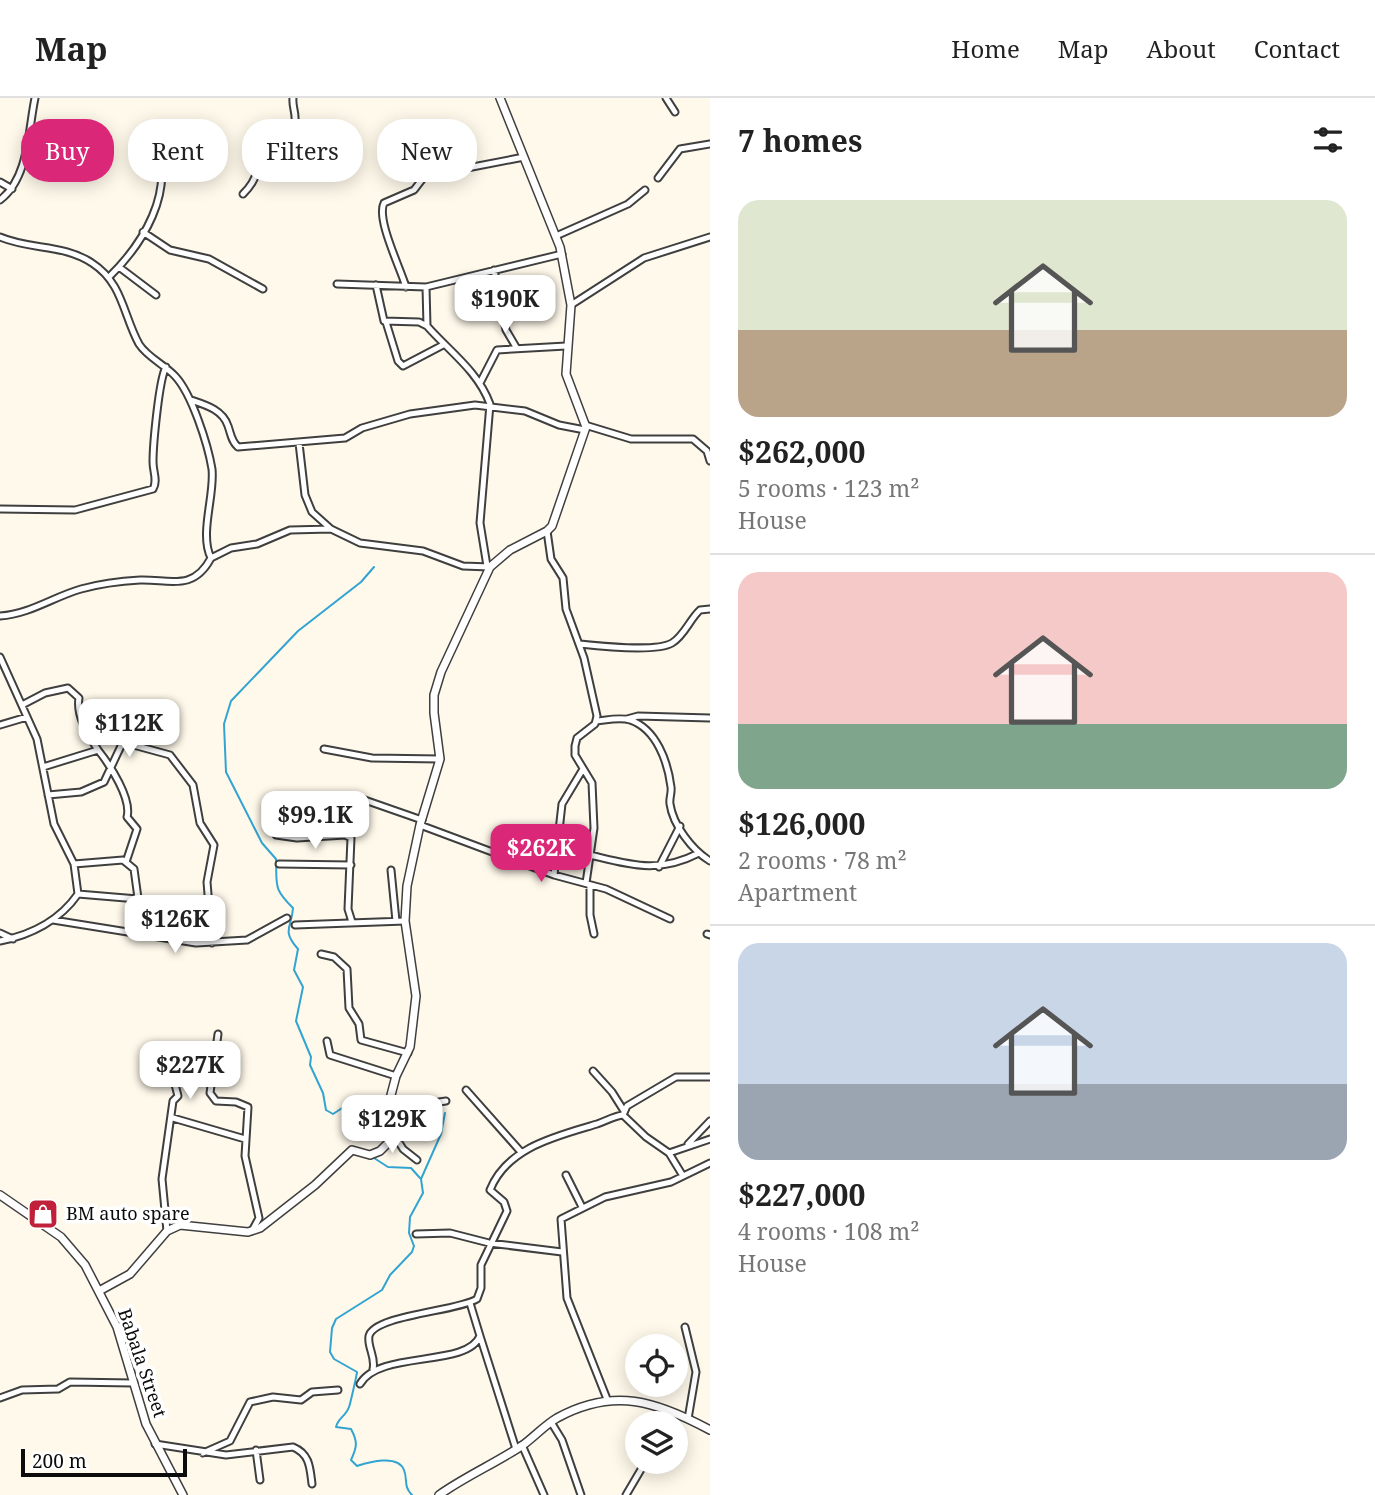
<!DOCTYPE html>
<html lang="en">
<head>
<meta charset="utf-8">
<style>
	:root { --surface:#fff; --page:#f6f6f6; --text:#222; --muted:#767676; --line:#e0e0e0; --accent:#db2777 }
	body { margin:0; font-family:"Noto Serif",serif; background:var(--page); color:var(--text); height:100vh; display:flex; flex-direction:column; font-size:26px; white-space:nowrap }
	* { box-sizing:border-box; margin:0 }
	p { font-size:23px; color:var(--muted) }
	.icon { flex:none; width:38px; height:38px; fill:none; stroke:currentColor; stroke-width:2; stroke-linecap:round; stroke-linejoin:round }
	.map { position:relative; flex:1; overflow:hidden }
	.panel { display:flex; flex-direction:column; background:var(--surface); width:665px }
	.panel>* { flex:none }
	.guide { position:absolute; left:21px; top:21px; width:583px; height:63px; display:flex; gap:14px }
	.fabs { position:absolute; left:625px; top:1236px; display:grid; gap:14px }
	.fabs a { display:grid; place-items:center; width:63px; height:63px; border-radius:50%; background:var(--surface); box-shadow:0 4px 18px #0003; font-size:35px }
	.scale { position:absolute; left:21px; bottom:18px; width:166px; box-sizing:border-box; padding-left:7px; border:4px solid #0c0c0c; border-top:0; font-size:19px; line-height:24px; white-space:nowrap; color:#0c0c0c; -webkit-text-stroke:5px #fff; paint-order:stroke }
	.price { position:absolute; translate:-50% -60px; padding:0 16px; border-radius:14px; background:#fff; color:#222; font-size:23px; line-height:46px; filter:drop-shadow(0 2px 4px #0008) }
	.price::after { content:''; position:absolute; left:50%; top:42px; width:21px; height:16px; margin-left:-10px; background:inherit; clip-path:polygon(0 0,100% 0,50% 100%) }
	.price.on { background:var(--accent); color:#fff }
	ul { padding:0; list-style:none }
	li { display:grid; align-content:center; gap:14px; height:371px; padding:0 28px }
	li+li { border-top:2px solid var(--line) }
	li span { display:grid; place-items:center; height:217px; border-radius:21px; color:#555 }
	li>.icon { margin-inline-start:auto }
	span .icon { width:126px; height:126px; fill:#fffc; stroke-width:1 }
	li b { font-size:30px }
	h2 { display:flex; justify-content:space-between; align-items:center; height:84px; padding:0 28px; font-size:30px }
	.tag { padding:0 24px; border-radius:28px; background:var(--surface); box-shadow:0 4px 18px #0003; font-size:24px; line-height:63px }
	.tag.on { background:var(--accent); color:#fff }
	header { display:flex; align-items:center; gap:42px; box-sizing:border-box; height:98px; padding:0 35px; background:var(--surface); border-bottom:2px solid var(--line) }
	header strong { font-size:33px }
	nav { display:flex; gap:38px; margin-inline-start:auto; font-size:24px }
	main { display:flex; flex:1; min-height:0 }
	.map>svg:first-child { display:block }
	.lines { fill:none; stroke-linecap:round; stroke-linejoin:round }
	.stream { stroke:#32a4d2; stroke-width:2 }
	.minor-casing { stroke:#3f3f3f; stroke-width:9 }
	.tertiary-casing { stroke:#3f3f3f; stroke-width:10 }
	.minor { stroke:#fff; stroke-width:5 }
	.tertiary { stroke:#fff; stroke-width:7 }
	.labels { text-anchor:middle; stroke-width:7; stroke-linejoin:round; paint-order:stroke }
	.poi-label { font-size:18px; fill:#0c0c0c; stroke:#fff; text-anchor:start }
	.street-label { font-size:18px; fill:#0c0c0c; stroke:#fff }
</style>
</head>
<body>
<header>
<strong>Map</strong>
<nav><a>Home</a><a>Map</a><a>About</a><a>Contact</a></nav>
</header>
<main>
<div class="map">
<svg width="710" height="1397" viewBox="0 0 710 1397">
	<rect width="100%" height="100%" fill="#fff9eb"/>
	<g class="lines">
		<path class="stream" d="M365,1031C364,1020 366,1006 353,1003L333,1016L326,1012L323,995L310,967L311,959L296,923L303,889L294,872L298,851C281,832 292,829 293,810C273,790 277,788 276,761L262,745L226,674L224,626L231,603L298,533L361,484L374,469
			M374,1060L388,1069L411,1070L420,1080
			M412,1397C403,1388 408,1382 404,1372C398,1356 369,1364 357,1368L351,1362C357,1349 358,1344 351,1331L336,1329C338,1320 346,1318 349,1309C350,1307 357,1276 357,1274L334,1261L330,1254L332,1230L336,1221L382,1192L390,1177L412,1154L414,1148L409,1135L410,1119L423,1095L421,1081L441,1036L445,1015"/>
		<g class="minor-casing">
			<path id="minor" d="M666,0L675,14
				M658,80L680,51L710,46
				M0,84L12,91
				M243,96C256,83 255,76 263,62C272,48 291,42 295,23C296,15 292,8 293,0
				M0,102C29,80 28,33 35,0
				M143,134L170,152L209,161L263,191
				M556,138L628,106L645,92
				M0,139C30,152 64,146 92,165C123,185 123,217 139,246C147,259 165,267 175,278C192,296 208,347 212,371C215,397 199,436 211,460C193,494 169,481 140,482C122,483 99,486 81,491C53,499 30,516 0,518
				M119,169L156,197
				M494,172L506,232L516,249
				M109,179C143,146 175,94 156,46
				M337,186L426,189L562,156
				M376,187L384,223L419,224L427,228C449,253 478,273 490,306L480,425L487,468
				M406,189C400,169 376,121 384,105L414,92L424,79L431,77L524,59
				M426,189L427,228
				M571,207L644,160L710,139
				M386,224L398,263L403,268L443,247
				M480,285L497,252L566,248
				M191,302C206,307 223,312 228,328C231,336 231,343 238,349L345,340L362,330L410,316L475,307L525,313L559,327L585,332
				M585,327L631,341H693L707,353L710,363
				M299,345L305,397L312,414L331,431L360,445L423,453L463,468L490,469
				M0,411L75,412L153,391C158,383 153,374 153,364C153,347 159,281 166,269
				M547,433L551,461L563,480L566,511L584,560L597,618L595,626L577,640L575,648V657L592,685L594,730L586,785
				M211,460L231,450L257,446L290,432L331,431
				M580,546C598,548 657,554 672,545C684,538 690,521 700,512L710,511
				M0,559L37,641L54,726L74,766L78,796C60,822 31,837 0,843
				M22,607L45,595L68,590L79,600C76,618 88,637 98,652
				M627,621L638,618L710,620
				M597,623C607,622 620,619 630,622C657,631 668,665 671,689C672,695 669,700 670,706C673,727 692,752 710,763
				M0,627L27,619
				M324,651L372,660L440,661
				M43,669L98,652C110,667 132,701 127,719L137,731L126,764
				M48,697L81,694L104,684L121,648L126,645L170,657L193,687L200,725L214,747L207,784L212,845
				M274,705L359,700L422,722
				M420,727L554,777L606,791L670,821
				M276,737L297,740L345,737L351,740L348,811L352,824
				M337,737L327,713L339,702
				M590,757C632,767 658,776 699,755
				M74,766L123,762L134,771L138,800
				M279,766L351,767
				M659,769L680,728
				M391,772L396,823
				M554,777L562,706L583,671
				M590,787V817L594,836
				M78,796L209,807
				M53,822L196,845L247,842L287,820
				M295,827L405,823
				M0,835L13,841
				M707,836L710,837
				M321,856L334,859L347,871L349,910L359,926L361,942L408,955
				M218,936L210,995L216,1003L236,1004L248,1009L245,1058L259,1120L252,1133
				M327,943L330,957L396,978
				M165,948L178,998L173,1003L162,1081L167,1133
				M593,973L612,994L624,1013
				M466,992L521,1054
				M390,1011L446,1003
				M623,1017L627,1008L676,979H710
				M173,1020L245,1041
				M392,1033L403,1051L417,1062
				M688,1046L710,1023
				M669,1055L710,1041
				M566,1077L582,1109
				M416,1136L450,1135L489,1145L562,1154
				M685,1229L696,1274L688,1321
				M480,1238L516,1351
				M373,1271C376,1259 367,1249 369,1238C374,1217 458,1213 477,1201L481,1190V1167L507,1113L504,1104L490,1092C507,1049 557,1038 597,1026C606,1023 614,1018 623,1017L646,1039L669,1055L683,1078
				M360,1286C379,1252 467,1270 480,1238L470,1205
				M0,1300L22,1292L58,1291L70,1284L133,1285
				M607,1301L567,1200L561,1121L605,1099L671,1084L710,1065
				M551,1324L562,1342L581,1397
				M661,1325L666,1312
				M155,1346L226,1357L293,1349C310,1356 310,1370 312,1386
				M522,1347L544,1397
				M256,1352L260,1382
				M203,1355L230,1343L250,1304L273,1299L301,1302L312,1294L338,1292
				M626,1397L646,1363"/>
		</g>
		<g class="tertiary-casing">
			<path id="tertiary" d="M0,1097L61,1139L85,1167L117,1229L146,1326L183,1397
				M99,1193L130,1176L167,1133L180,1127L248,1134L260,1130L315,1087L352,1052L370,1057L380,1053L389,1044L392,1033L391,997L396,978L410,949L416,898L405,823L407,788L420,727L440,661L434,615V597L441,574L490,469L510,452L547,433L552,428L586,329L566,276L571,207L560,149L500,0
				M439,1397C466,1378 496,1365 523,1347C535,1338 545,1327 557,1320C614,1289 656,1303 710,1332"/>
		</g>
		<use href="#minor" class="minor"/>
		<use href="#tertiary" class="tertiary"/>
	</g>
	<defs>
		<g id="shop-square" transform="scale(1.575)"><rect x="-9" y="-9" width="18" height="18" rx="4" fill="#c0203a" stroke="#fff"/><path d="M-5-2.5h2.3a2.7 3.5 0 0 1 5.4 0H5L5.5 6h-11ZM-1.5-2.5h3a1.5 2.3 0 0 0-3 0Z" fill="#fff"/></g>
	</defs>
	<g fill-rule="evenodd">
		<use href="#shop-square" x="43" y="1116"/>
	</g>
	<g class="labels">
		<g class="poi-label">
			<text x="66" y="1122">BM auto spare</text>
		</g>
		<g class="street-label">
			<text transform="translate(142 1265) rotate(71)" y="6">Babala Street</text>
		</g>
	</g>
</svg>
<div class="fabs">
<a><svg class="icon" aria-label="locate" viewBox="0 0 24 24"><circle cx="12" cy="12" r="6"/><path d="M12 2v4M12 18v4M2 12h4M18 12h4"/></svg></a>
<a><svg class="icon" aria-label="layers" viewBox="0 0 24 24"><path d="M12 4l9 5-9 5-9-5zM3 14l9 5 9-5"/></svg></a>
</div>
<div class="scale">200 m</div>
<b class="price" style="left:505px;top:237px">$190K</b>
<b class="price" style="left:129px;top:661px">$112K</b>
<b class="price" style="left:315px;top:753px">$99.1K</b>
<b class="price on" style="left:541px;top:786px">$262K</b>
<b class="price" style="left:175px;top:857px">$126K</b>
<b class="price" style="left:190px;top:1003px">$227K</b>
<b class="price" style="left:392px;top:1057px">$129K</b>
<div class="guide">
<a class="tag on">Buy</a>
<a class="tag">Rent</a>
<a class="tag">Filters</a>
<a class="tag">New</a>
</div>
</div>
<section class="panel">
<h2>7 homes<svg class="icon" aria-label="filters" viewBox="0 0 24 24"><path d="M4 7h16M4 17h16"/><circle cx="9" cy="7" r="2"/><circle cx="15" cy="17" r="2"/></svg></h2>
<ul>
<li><span style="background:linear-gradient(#dfe7d0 60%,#b9a48a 0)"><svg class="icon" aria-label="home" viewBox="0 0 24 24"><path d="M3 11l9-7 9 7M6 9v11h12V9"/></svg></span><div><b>$262,000</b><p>5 rooms · 123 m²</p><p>House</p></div></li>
<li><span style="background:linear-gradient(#f6c9c9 70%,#7fa58c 0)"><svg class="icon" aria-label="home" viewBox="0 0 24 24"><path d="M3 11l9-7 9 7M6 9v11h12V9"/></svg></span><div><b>$126,000</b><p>2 rooms · 78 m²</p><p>Apartment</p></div></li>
<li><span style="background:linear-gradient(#c9d6e8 65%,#9aa5b1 0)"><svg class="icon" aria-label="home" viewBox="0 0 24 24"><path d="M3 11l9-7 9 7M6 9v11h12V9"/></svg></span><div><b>$227,000</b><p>4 rooms · 108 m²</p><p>House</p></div></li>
</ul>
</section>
</main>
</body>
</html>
